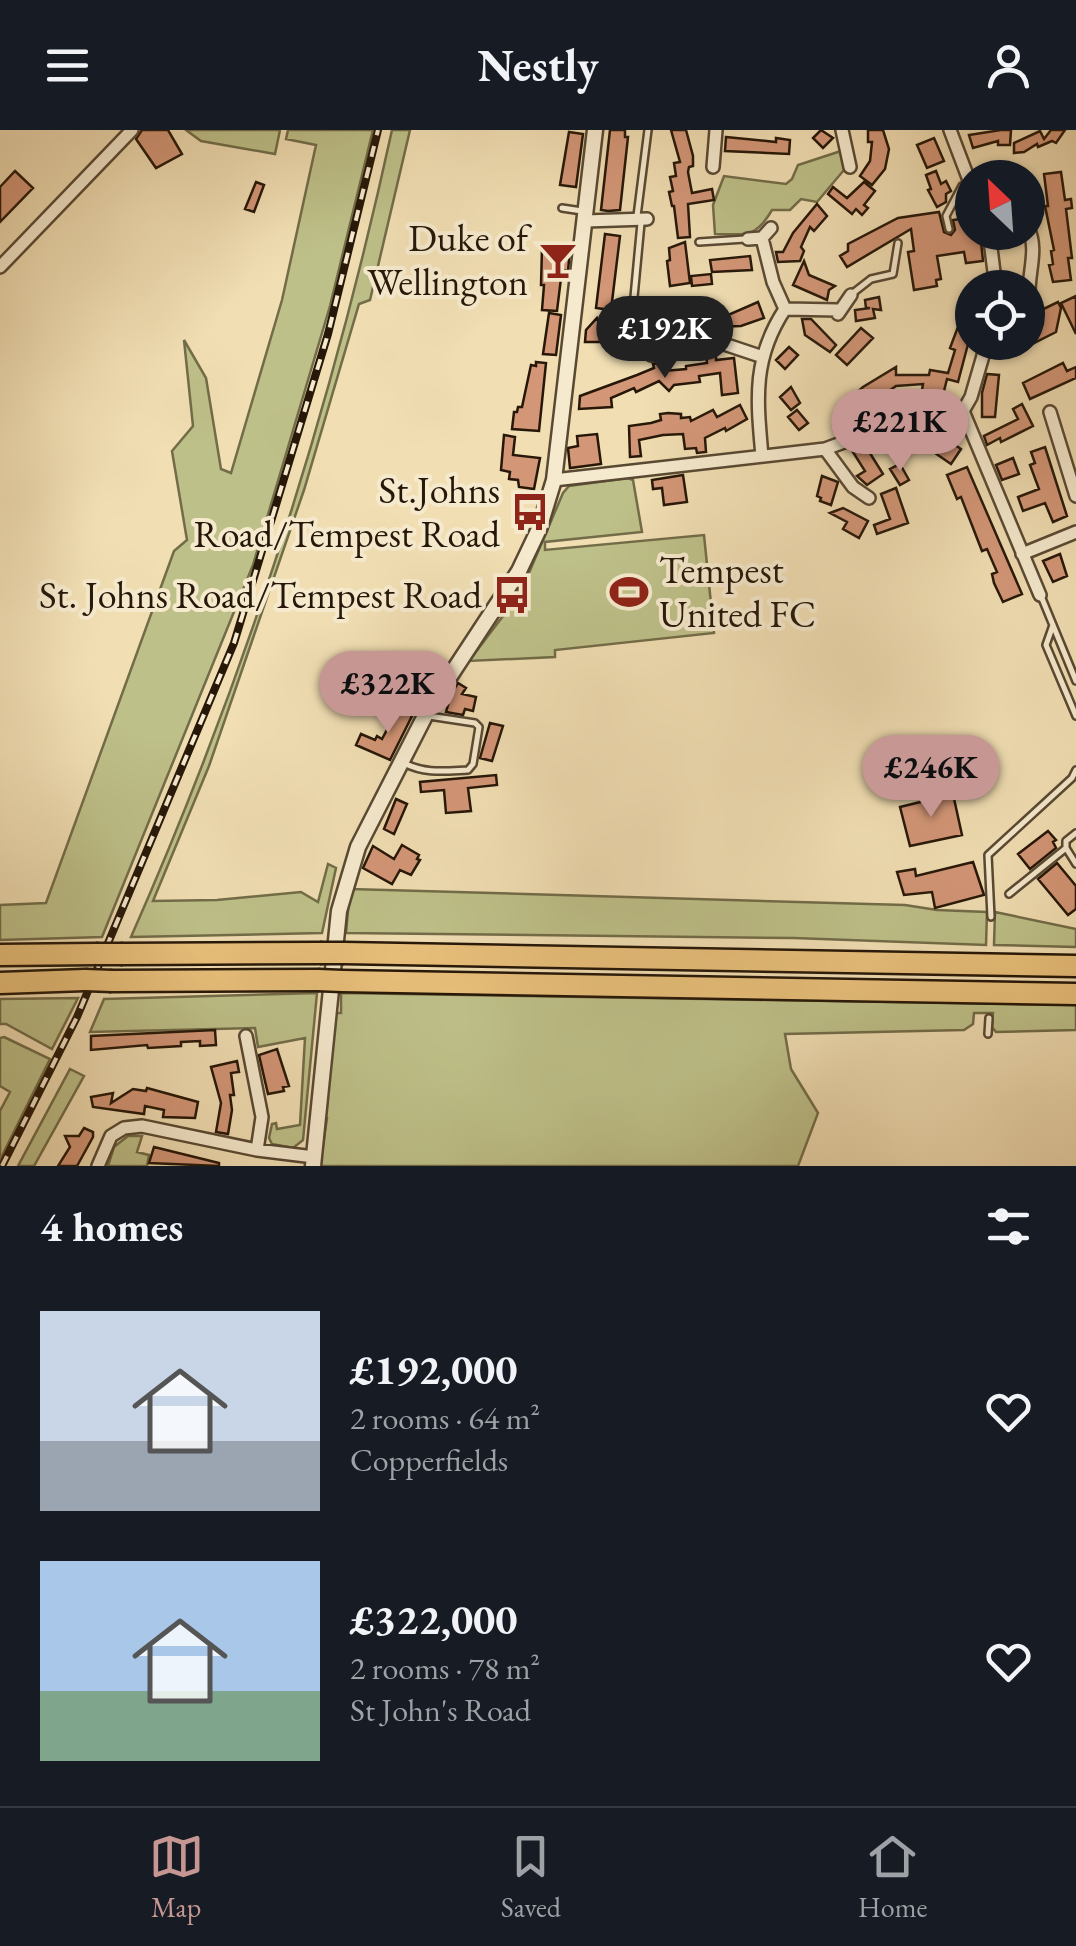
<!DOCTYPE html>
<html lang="en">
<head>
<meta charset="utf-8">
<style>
	:root { --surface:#171b24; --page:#20242c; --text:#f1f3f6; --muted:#9ea1a6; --line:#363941; --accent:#c59692 }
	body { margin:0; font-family:"EB Garamond",serif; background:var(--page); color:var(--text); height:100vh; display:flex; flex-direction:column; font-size:38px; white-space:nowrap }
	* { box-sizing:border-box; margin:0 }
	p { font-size:32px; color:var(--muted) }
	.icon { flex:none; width:55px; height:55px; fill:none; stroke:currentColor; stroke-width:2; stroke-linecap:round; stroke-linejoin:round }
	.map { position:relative; height:1036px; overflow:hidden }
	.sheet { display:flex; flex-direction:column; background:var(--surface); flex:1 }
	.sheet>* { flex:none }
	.needle { width:65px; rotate:335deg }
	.tools { position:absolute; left:955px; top:30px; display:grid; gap:20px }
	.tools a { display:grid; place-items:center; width:90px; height:90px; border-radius:50%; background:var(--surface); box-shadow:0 2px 8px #0004; font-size:50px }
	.price { position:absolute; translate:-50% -85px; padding:0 22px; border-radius:35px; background:var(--accent); color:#111; font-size:32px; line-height:65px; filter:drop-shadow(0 2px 5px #0008) }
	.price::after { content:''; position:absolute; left:50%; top:60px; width:30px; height:22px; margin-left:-15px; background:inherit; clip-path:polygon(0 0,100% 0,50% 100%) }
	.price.selected { background:#222; color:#fff }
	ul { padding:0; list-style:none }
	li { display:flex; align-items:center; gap:30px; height:250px; padding:0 40px }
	li span { display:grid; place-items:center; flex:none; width:280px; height:200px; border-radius:0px; color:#555 }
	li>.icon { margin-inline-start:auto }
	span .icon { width:120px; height:120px; fill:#fffc; stroke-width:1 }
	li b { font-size:42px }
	h2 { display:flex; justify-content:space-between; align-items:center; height:120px; padding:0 40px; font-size:42px }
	header { display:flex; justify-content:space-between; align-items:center; height:130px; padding:0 40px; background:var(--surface); font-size:45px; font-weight:700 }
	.tabs { display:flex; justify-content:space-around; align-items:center; height:140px; border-top:2px solid var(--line); background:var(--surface); font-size:28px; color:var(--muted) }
	.tabs a { display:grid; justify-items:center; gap:5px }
	.tabs .selected { color:var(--accent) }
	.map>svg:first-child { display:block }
	.green { fill:#bec089; stroke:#726c48; stroke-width:2.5 }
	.building { fill:#d39677; stroke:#261708; stroke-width:2.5 }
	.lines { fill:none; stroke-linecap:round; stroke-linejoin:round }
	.service-casing { stroke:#594933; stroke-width:10 }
	.minor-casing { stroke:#594933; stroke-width:16 }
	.tertiary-casing { stroke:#594933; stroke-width:19 }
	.motorway-casing { stroke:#261708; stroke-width:25 }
	.service { stroke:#f6eace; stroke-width:5 }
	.minor { stroke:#f6eace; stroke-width:11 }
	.tertiary { stroke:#f6eace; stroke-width:14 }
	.motorway { stroke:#e8bf7a; stroke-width:20 }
	.rail-casing { stroke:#261708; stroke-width:8 }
	.rail { stroke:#f6eace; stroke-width:4; stroke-dasharray:11; stroke-linecap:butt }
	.motorway-bridge-casing { stroke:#261708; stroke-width:25; stroke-linecap:butt }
	.motorway-bridge { stroke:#e8bf7a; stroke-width:20 }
	.labels { text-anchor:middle; stroke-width:8; stroke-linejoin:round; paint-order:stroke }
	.poi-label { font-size:38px; fill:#261708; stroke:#f6eace; text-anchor:end }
</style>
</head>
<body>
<header><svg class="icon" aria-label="menu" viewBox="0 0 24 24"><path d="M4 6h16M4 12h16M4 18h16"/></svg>Nestly<svg class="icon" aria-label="person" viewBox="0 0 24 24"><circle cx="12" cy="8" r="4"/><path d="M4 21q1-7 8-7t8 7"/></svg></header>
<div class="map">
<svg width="1076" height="1036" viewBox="0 0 1076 1036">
	<rect width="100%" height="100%" fill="#f1deb3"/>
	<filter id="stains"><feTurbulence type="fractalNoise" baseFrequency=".002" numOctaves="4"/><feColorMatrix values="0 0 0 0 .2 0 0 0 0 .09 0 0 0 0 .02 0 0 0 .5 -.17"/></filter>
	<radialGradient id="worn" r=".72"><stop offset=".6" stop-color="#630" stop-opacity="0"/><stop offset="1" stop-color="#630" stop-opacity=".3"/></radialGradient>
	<path class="green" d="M186,0H280L275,24L201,11Z
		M288,0H373L330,176L253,435L102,807L0,810V775L46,773L174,421L187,410L172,321L193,296L184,210L206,248L221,339L231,343L282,170L316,15L286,9Z
		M392,0H410L370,170L359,174L304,360L209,636L153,771L217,770L301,762L318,772L328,734L336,738L322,803L131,807C245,549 332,276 392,0Z
		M841,21L844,40L817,72L801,69L790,80H772C755,109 746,104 715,104L713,75L724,46L786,54L792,49L798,35Z
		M628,348L633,350L642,402L545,412V420L704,405L714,503L555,520V527L469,531L506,482L529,443L563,363L569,356Z
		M350,759L905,775L937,780L987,782L986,815L794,808L346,803Z
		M995,782L1076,799V817L994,815Z
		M317,863L303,1010L293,1018L272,1014L269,1008L272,994L276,993L277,999L300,995L305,908L258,917L255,898L90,902L104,869Z
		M341,863L1076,875V900L996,902L992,897L993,883H974L973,894L964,900L785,904L791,939L818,983L798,1036H320L327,988L325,987L334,883H341Z
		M78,868L52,919L6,894H0V869Z
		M4,907L50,929L0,1030V981L10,962L0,956V908Z
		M70,939L84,946L34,1036H18Z
		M128,1006H142L137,1022L149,1025L147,1036H108L114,1017Z"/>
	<path class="building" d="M168,0L182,24L156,38L136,9L142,0Z
		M610,0H625V7H628L620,80L608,81L601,80Z
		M671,0H686L693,26V36L689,37L688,42L692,63L712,59L714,70L688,74L690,107L678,108L674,76H672L669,62L673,61L670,47L676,46L674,33L680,32Z
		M821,0L833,8L823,18L813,8Z
		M868,0H883L889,19L885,39L872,55L860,46L870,31L872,12H868Z
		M1001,0H1011L1010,15H998V11L973,18L969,5Z
		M1051,0H1065L1056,13L1052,11L1038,17L1037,14L1024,22L1014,23V13L1040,1L1044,9Z
		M569,2L583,4L576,57L560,55Z
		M726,7L776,12V8L790,10L789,24L725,21Z
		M934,8L944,31L927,38L917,15Z
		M15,41L33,58L0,92V57Z
		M936,41L941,54L946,51L951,61L946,64V72L937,77L928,60L931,59L926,45Z
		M1061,42L1065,70L1071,69L1072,78L1066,79L1072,128H1068L1071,150L1053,152L1049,135L1053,134L1051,121L1054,120L1045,76H1048L1044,44Z
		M256,52L264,55L254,82L245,79Z
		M864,52L875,61L864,75L868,78L862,85L856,79L852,84L828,64L833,57L847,68Z
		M966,72L972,79V102H980L983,131L966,133L964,122L937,126L941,149L936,150L937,156L914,160L908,122L914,121L911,99L847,137L840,126L848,121V114L898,88L939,82L944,102L951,105L955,100L953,90L960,89Z
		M817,74L827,86L814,101L810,97L801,117L804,121L800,131L778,132L776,122H783L793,103Z
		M605,104L620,106L611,180L596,178Z
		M685,112L690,153L670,156L667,131L670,130L669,118Z
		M542,118L570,120L568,141L562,140L557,181L542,180L544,155H541Z
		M750,126L752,140L712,142L710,130Z
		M804,131L809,145L835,156L829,160L827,170L793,155Z
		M711,144L712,154L692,156L691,146Z
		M1076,166V204L1061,173Z
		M879,167L881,180L873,179L875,188L856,191L855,180L870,178H866L865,170Z
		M758,172L764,188L741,196L716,197V204L707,206L706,198L702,197L644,201L641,182L655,179V175L664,174L665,180L678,177L683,182L725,180L726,186Z
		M1058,172L1061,178L1056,202L1034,213L1031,208L1028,210V191L1036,187L1035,183Z
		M549,183L561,185L556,225L543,224Z
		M597,188L604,201L615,200L627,190V212H585L586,200Z
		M802,189H811L836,215L830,222L805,205Z
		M959,194L972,199L958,252L947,249L943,265L922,260L923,254L896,256L875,271L876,273L841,294L835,284L850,275L847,271L863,257L896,237V245H929L930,240L948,243L955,220L950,218Z
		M861,198L873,208L847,235L836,225Z
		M789,217L798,225L785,239L776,230Z
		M716,223V230L734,228L738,263L722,265L720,243L699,246L700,252L674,255L669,261L659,251L636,262L634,258L611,268L612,277L579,279L580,266L637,245L654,238L653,234L663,232L664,241L686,239V236L707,233L706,225Z
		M536,232L546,233L539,301L512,299L514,282H517L518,277H522L531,235L536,236Z
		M1063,233L1067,241L1076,237V248L1030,269L1023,253Z
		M987,244L999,245L995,287H982V263Z
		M791,257L800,273L791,280L780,267Z
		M1022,274L1033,296L1001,312L1000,308L987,315L984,306L1018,289L1013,279Z
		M740,275L747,289L726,301L725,298L705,308L706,322L697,323L696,318L685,319L683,304L663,305L639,310L641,326L630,327L629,296L651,293L661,290L660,284L668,283L681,284V288L690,287L691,291L713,280L717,287Z
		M797,280L808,293L799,300L788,287Z
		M916,294L924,310L903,320L896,304Z
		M597,304L601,334L570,338L568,318L578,316L577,306Z
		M504,305L515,307L513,325L540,328L534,359L519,357L518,350L509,349L510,342L501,340Z
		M942,306L961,319L951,334L932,321Z
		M863,312L883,344L867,355L857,346L865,341L851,319Z
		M1045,317L1067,386L1053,392L1045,373L1023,381L1018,367L1039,359L1030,335L1035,333L1031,322Z
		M1013,328L1019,344L1002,350L996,335Z
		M900,334L909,350L900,355L890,339Z
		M967,337L1022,464L1003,472L994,453L992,444L997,442L987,419L982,421L961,367L957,369L947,345Z
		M683,345L687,372L664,375L662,358L653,359L652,350Z
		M822,346L838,352L831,375L820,371L821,368L817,366Z
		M896,358L908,393L877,404L874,395L890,389L881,364Z
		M843,378L868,391L859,408L843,399L847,392L830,383Z
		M1060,424L1067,446L1053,452L1043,431Z
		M458,553L466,558L462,564L476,567L473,581L465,579L463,585L446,582L448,575L444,574Z
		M398,578L412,586L390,630L356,615L361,604L375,610L377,606L382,609L391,592L386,589L391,580L396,583Z
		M490,593L503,596L492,631L480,628Z
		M496,645L497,655L468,658L471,681L446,683L444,660L421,662L420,652Z
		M953,664L962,705L910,716L900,677Z
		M396,669L407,674L394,704L384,699Z
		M1048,701L1056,710L1053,712L1056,718L1030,739L1018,724Z
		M402,715L419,725L417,729L420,730L411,745L400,740L392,754L363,738L373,716L394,729Z
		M973,732L984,765L935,778L932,762L904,765L897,742L915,739L916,746Z
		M1057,733L1076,756V779L1068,785L1038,749Z
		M215,900L216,915L200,916V911L181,912V916L148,918L147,915L91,920V906Z
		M277,919L289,956L283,957L284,961L268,964L259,925Z
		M237,931L239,942L231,943L234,965H230L232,980L228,1004L216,1002L221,973L211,937Z
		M147,958L198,972L195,988L163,987L164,980L145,976L144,984L93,977L91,967L113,963L111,973L133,959L146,961Z
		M84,998L93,1002V1007L77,1036H58L70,1017L65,1006H79Z
		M154,1017L219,1033V1036L149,1033Z"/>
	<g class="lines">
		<g class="service-casing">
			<path id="service" d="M562,78L582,81
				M637,86L648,0
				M949,99L946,86L962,56L970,51
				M699,112L745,109
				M853,163L871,149L893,144L898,113
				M634,167L641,93
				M1041,466L1076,551
				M1053,495L1046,515L1076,586
				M404,633C425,644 445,641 468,640L473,634L479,597L475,593L429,586
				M1076,703L1066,711V718L1076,734
				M1009,764L1066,718
				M991,787L988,725L1072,648L1076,640
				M988,904L989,888"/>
		</g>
		<g class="minor-casing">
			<path id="minor" d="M842,0L850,37
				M950,0L972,58
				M713,37L716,0
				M585,91L647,89
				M1028,98C1038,118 1029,140 1029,162
				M989,102L996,158
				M762,108L773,152L785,179C752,229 757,270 762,326
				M748,109L762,108L771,98
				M0,137L132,0
				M785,179L838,180
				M838,184L851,165
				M651,225L721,213L763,227
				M963,281L1040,465
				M1050,282L1076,366
				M825,319L853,357L869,368
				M554,350L825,319L844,312L902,279L947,285L963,281L971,267L987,212
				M1022,424L1076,402
				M246,906L262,987L257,1020
				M98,1036L111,1006L124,998L142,996L257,1020L314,1027"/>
		</g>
		<g class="tertiary-casing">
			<path id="tertiary" d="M313,1036L339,781L358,717L429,578L519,441L539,399L554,350L595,0"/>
		</g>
		<g class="motorway-casing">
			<path id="motorway" d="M344,823L1076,836
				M123,824L320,823
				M0,825L96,824
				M112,851L318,850
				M342,851L1076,864
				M0,853L85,850"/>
		</g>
		<use href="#service" class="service"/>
		<use href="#minor" class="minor"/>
		<use href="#tertiary" class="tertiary"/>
		<use href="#motorway" class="motorway"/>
		<g class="rail-casing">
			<path id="rail" d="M2,1036L77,887L234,513L328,204L378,0"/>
		</g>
		<use href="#rail" class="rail"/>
		<g class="motorway-bridge-casing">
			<path id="motorway-bridge" d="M320,823H344
				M96,824H123
				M85,850L112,851
				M318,850L342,851"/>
		</g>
		<use href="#motorway-bridge" class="motorway-bridge"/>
	</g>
	<defs>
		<g id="bar-bare" transform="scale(3)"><path d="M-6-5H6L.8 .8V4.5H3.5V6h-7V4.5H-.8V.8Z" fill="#8f2418" stroke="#f6eace" stroke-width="2.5" paint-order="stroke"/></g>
		<g id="bus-bare" transform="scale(3)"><path d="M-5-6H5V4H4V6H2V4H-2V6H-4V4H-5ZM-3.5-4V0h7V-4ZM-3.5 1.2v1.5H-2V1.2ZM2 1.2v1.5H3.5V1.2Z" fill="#8f2418" stroke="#f6eace" stroke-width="2.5" paint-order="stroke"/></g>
		<g id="stadium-bare" transform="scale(3)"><path d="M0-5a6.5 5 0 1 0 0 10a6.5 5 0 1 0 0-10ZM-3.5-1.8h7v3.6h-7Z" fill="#8f2418" stroke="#f6eace" stroke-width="2.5" paint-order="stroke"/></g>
	</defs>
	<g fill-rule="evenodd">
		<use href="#bar-bare" x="558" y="130"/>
		<use href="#bus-bare" x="530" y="382"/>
		<use href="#stadium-bare" x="629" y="462"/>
		<use href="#bus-bare" x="512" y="465"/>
	</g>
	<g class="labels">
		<g class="poi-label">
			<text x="528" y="121">Duke of<tspan x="528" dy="44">Wellington</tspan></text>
			<text x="500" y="373">St.Johns<tspan x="500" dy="44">Road/Tempest Road</tspan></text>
			<text x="659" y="453" text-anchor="start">Tempest<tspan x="659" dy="44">United FC</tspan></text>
			<text x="482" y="478">St. Johns Road/Tempest Road</text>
		</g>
	</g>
	<rect width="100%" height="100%" filter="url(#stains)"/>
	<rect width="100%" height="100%" fill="url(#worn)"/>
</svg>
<div class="tools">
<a><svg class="needle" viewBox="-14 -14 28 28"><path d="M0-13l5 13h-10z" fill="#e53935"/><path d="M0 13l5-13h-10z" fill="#9ea1a6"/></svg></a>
<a><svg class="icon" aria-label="locate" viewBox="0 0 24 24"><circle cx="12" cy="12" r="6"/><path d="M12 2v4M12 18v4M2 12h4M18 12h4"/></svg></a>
</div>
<b class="price selected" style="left:665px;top:251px">£192K</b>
<b class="price" style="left:900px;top:344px">£221K</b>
<b class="price" style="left:388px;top:606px">£322K</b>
<b class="price" style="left:931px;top:690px">£246K</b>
</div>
<section class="sheet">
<h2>4 homes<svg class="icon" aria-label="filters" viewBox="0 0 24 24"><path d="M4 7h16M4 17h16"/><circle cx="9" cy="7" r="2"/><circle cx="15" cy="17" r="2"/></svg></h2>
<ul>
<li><span style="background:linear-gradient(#c9d6e8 65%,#9aa5b1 0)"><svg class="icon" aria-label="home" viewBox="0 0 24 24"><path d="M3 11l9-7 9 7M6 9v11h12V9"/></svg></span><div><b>£192,000</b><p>2 rooms · 64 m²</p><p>Copperfields</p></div><svg class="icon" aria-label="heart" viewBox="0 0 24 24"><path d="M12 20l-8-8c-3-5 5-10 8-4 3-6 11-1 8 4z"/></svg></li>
<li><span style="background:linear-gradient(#a9c7e8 65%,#7fa58c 0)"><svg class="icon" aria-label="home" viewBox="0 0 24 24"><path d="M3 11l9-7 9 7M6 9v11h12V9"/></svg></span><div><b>£322,000</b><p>2 rooms · 78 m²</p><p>St John's Road</p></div><svg class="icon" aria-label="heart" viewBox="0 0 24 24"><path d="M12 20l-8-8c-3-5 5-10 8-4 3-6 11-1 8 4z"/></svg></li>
</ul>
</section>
<nav class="tabs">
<a class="selected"><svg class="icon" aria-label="map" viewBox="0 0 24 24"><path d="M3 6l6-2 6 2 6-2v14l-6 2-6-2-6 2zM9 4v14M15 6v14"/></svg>Map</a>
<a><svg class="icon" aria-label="saved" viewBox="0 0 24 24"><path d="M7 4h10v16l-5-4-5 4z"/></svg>Saved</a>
<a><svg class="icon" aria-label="home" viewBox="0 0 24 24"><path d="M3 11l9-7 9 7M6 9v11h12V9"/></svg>Home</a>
</nav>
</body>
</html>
